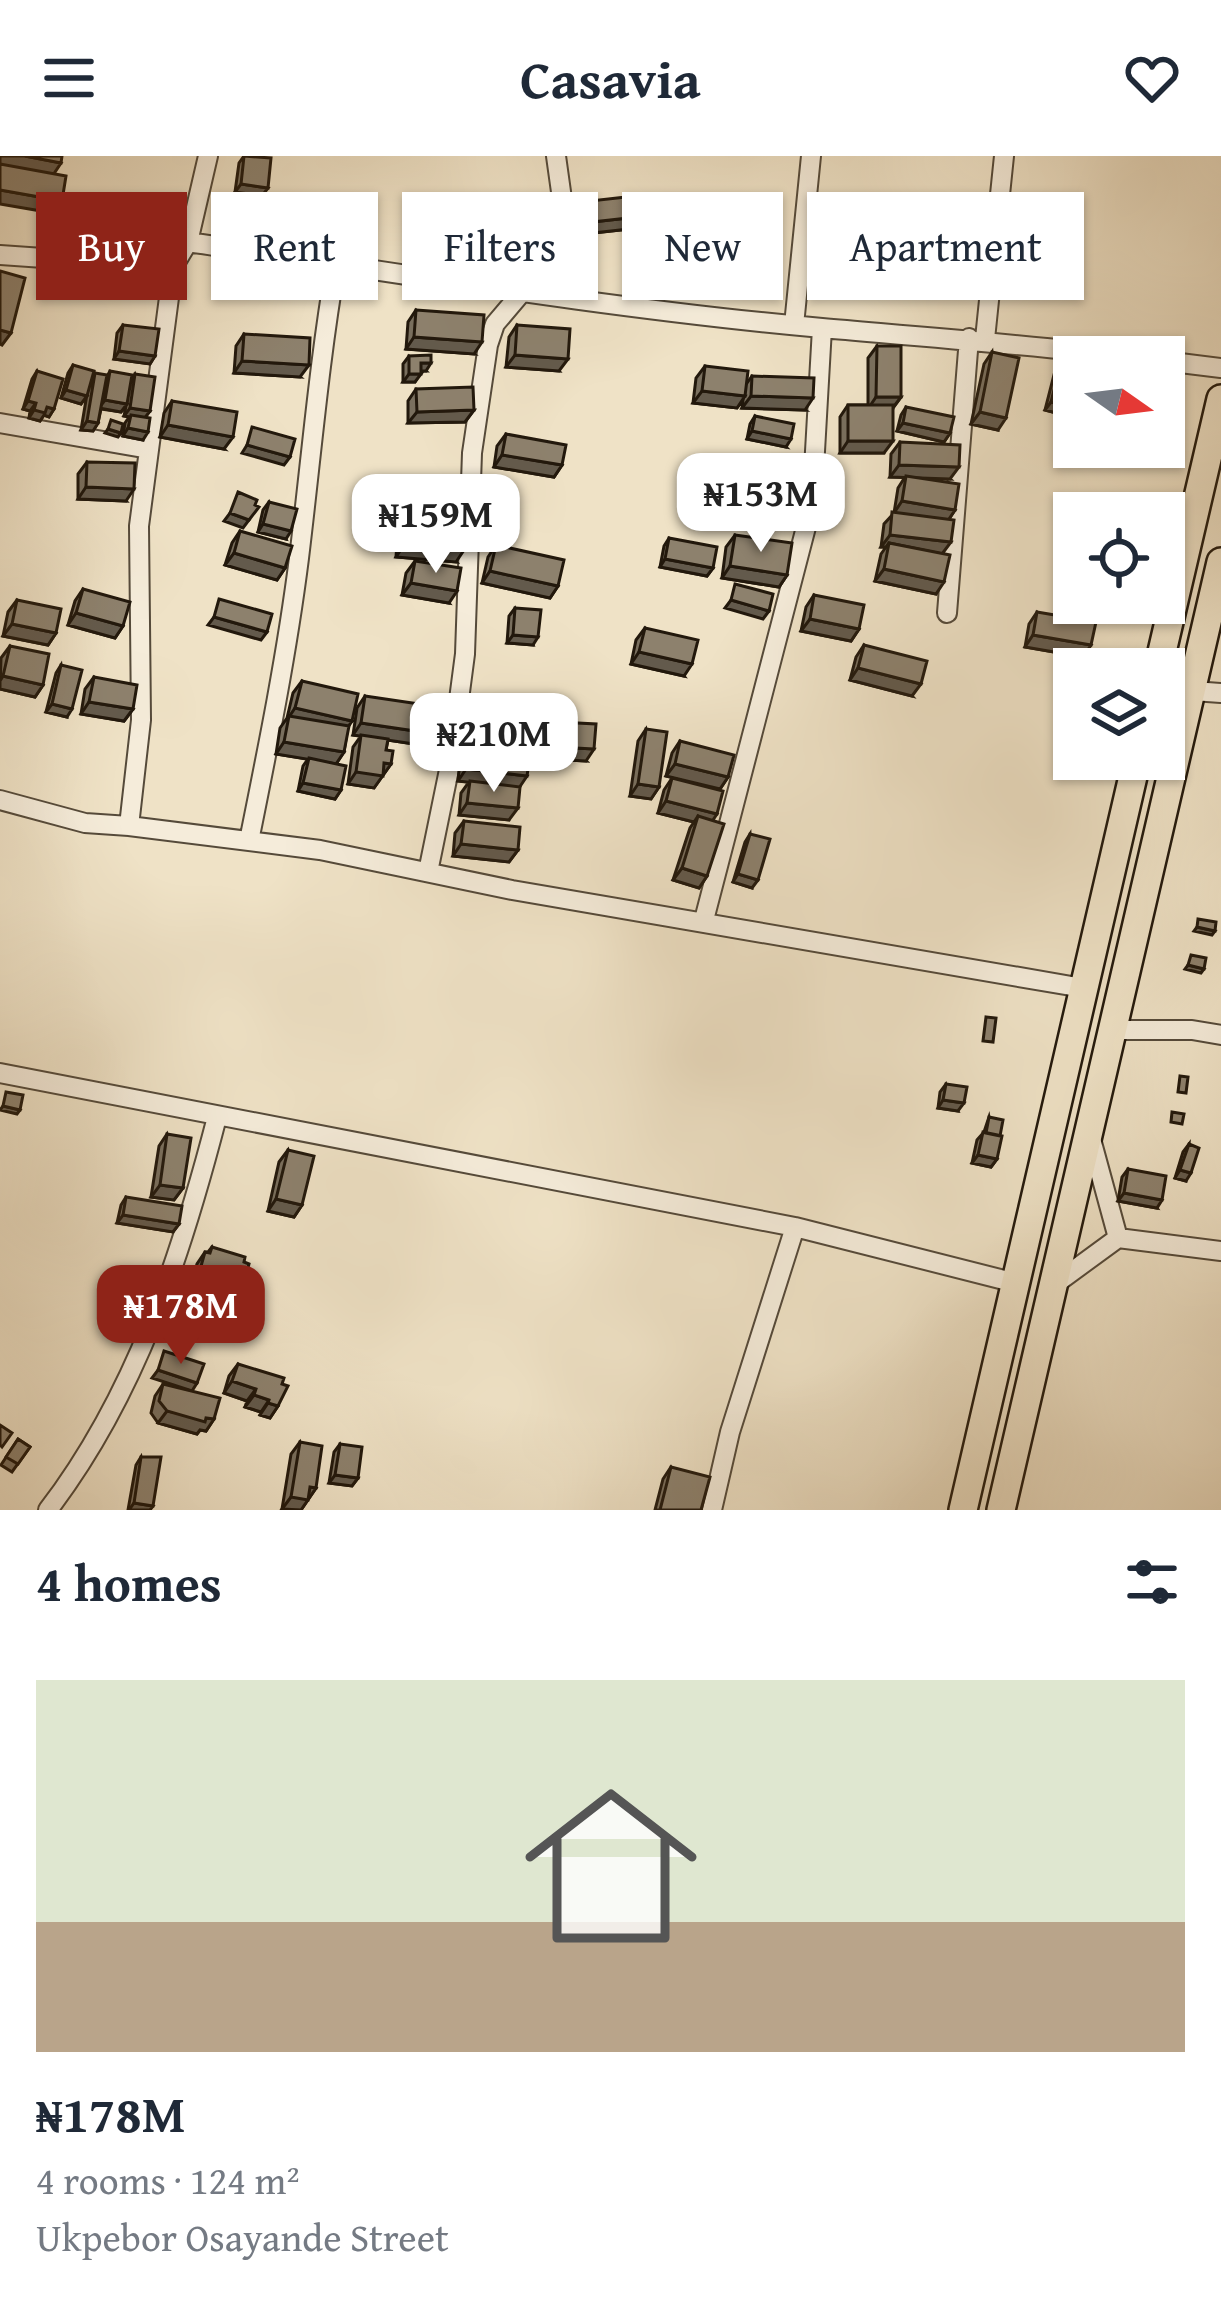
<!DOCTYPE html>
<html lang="en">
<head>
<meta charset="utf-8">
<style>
	:root { --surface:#fff; --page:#f2f2f3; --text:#1f2937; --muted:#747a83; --line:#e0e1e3; --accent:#8f2418 }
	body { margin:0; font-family:"Gentium Book Plus",serif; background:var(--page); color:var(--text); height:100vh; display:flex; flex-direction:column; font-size:45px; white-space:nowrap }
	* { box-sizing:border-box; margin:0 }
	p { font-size:39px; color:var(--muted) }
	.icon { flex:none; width:66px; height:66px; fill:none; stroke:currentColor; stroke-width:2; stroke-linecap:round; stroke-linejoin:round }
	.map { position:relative; height:1354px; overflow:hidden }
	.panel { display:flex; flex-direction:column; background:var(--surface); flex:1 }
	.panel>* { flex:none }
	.top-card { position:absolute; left:36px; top:36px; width:1149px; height:108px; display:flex; gap:24px }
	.needle { width:78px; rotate:104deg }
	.buttons { position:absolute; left:1053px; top:180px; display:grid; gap:24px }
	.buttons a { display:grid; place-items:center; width:132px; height:132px; border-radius:0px; background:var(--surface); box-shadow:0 3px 9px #0004; font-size:60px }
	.price { position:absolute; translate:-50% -102px; padding:0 27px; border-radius:24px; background:#fff; color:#222; font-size:39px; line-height:78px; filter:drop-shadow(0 3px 6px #0008) }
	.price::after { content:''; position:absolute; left:50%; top:72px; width:36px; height:27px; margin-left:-18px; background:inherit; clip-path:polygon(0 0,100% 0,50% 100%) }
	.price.on { background:var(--accent); color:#fff }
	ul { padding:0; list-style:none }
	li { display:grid; align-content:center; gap:24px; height:636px; padding:0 36px }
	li+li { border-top:3px solid var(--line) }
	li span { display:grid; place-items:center; height:372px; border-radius:0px; color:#555 }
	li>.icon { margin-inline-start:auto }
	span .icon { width:216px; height:216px; fill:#fffc; stroke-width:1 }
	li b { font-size:51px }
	h2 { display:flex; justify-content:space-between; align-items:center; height:144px; padding:0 36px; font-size:51px }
	.chip { padding:0 42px; border-radius:0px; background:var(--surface); box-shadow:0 3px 9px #0004; font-size:42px; line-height:108px }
	.chip.on { background:var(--accent); color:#fff }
	header { display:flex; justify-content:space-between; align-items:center; height:156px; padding:0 36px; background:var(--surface); font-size:54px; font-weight:700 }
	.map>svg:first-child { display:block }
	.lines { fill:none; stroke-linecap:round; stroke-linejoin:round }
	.minor-casing { stroke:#554a3a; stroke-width:22 }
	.highway-casing { stroke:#22180c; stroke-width:32 }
	.minor { stroke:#f5ecda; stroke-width:18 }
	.highway { stroke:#efe2c6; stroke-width:27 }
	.wall { fill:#796f5e; stroke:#22180c; stroke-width:3 }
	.shaded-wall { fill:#635a4c; stroke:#22180c; stroke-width:3 }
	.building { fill:#8d816d; stroke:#22180c; stroke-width:3 }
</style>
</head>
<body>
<header><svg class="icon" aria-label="menu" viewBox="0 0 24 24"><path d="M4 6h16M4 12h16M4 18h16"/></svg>Casavia<svg class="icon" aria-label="heart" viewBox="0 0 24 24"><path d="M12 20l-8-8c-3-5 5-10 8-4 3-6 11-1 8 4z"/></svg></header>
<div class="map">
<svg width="1221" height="1354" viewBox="0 0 1221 1354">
	<rect width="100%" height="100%" fill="#efe2c6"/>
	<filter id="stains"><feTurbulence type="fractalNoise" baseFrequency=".00167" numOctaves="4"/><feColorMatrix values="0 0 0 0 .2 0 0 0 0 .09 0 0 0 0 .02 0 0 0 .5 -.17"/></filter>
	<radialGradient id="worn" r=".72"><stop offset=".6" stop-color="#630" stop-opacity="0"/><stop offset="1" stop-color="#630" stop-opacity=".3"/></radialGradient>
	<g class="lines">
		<g class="minor-casing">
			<path id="minor" d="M556,0L576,143
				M188,86C399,117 610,153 822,172C926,181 1029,189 1132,201
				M0,99L173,111L188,86L208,0
				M794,169L811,0
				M985,183L1004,0
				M1164,205L1221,212
				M0,267L149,293
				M947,457L969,182
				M1193,535L1221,537
				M0,644L85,667L129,670L141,564L139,370L173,111
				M129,670L320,694L512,734L1083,832
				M249,685C268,591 287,497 299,402C311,304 319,206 336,108
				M428,716L451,604L465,498L472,297L488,189L495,168L523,135
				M704,764L812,348L822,172
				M1113,874H1192L1221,879
				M0,917L795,1071L1016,1127
				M1091,983L1118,1082
				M1051,1131L1118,1082L1221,1095
				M48,1354C136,1239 181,1100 217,961
				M712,1354L730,1276L795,1071"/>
		</g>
		<g class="highway-casing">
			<path id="highway" d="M1158,513L1221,243
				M963,1354L1137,603
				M1001,1354L1221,406"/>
		</g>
		<use href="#minor" class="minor"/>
		<use href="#highway" class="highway"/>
	</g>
	<path class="wall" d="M244,0L262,40L235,36L239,7Z
		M590,45L655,59L647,71L584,78L582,57Z
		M924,48L975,101L910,92L916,60Z
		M416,154L474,198L406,193L408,166Z
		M123,169L155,200L150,208L114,203L117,177Z
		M517,169L559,215L506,211L509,181Z
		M244,178L300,221L234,217L236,190Z
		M877,190L901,241L893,252L884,297H840V261L848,249H868V202Z
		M992,196L998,274L971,268L984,208Z
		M409,200L426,215H421L415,226H403V208Z
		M1061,207L1064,259L1045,254L1055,215Z
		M73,209L92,222L95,217L106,222L110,215L132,223L135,218L150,255L145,261L143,284L123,280L125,267L129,261L124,260L126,250L121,256L101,253L98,267L93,275L81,274L87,238L81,248L61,242L68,217Z
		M705,210L747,227L752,220L805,254L742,252L743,244L737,252L693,247L696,222Z
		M37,215L54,253L49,261L44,259L40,265L29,262L30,255L23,253L32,223Z
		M416,233L474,254L465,266L408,267V245Z
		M172,245L224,293L160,281L164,257Z
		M906,251L950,277L944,286L897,275L901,259Z
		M755,260L786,291L747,283L750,268Z
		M506,278L562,309L554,321L494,311L497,290Z
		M900,286L950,323L922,322L955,354L949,363L936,438L875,425L881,398L886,391H881L884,368L894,357L898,332L905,321H890L891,298Z
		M87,306L126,345L78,343V318Z
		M269,346L286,383L258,376L263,354Z
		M407,362L456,406L396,401L398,374Z
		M240,375L285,412L277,424L225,409L232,387Z
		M735,379L787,419L779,431L722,422L726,391Z
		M669,382L713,412L707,420L660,411L664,390Z
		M496,389L558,430L550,442L482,427L488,401Z
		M415,405L449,447L402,439L406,417Z
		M83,433L123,470L115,482L68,469L75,445Z
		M814,439L859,473L851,485L801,475L806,451Z
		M17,444L56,477L48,489L3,480L8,456Z
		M515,452L533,489L507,487L509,460Z
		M1037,456L1083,501L1025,491L1029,468Z
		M645,472L684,520L631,508L636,484Z
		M864,489L912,540L850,524L856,501Z
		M10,490L43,529L35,541L0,533L1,502Z
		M61,509L67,561L46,556L56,517Z
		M94,521L133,553L124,565L81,558L85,533Z
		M302,525L352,565L348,570L344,596L336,608L341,634L335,643L298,635L303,610L308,603L276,598L280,572L287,562L293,537Z
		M365,540L414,588L388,584L386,594L391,608L374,632L348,628L353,591L361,580L353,579L357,552Z
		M476,552L525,586L517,598L464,591L468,564Z
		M538,565L586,605L529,602L509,664L459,659L461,637L469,626L458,625L460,604L469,592L528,600L530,577Z
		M646,573L659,631L651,643L630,640L638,585Z
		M680,585L728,621L720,633L666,620L672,597Z
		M672,622L713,664L707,720L699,732L673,724L690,672L694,666L658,657L664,634Z
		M464,665L518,694L509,706L453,700L455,677Z
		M750,678L752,732L733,726L745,686Z
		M946,928L958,955L938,952L940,936Z
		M989,961L997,1003L991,1011L972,1007L977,984L984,976Z
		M167,978L183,1032L174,1044L151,1041L159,990Z
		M1189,988L1186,1025L1175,1022L1183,996Z
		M288,994L302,1049L294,1061L268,1055L279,1006Z
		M1128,1013L1157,1052L1118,1045L1122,1021Z
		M126,1041L179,1068L173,1076L117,1067L121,1049Z
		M212,1091L234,1142L196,1131L198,1123L193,1122L197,1108L205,1096H208Z
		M238,1208L278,1250L270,1262L260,1259L261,1256L245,1251L247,1245L224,1237L229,1220Z
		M163,1228L214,1263L206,1275L200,1274L197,1278L158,1267L151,1257L155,1240Z
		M18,1283L30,1291L12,1316L1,1309Z
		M300,1286L316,1332L301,1354L282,1353L291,1298Z
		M340,1288L358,1322L352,1330L329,1327L334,1296Z
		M141,1301L150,1354H128L136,1309Z
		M671,1311L701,1354H655L663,1323Z"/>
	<path class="shaded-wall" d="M0,0H25L61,7L53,19L0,9Z
		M241,28L268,32L262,40L235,36Z
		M0,34L62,45L53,57L0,48Z
		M655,59L647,71L584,78L592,66Z
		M918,80L983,89L975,101L910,92Z
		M0,174L11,177L2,189L0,188Z
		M414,181L482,186L474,198L406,193Z
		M119,195L155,200L150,208L114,203Z
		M515,199L568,203L559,215L506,211Z
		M242,205L309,209L300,221L234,217Z
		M421,207H431L426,215H415Z
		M409,218H421L415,226H403Z
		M66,234L87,240L81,248L61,242Z
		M702,235L745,240L737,252L693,247Z
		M751,240L813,242L805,254L742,252Z
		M876,241H901L892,253H868Z
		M105,244L127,248L121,256L99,252Z
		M28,245L36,247L30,255L23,253Z
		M1051,246L1070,251L1064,259L1045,254Z
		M47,251L54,253L49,261L44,259L40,265L29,262L34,254Z
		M130,252L150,255L144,263L124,260Z
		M474,254L465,266L408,267L417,256Z
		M980,256L1006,262L998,274L971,268Z
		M87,265L98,267L93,275L81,274Z
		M903,267L950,277L944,286L897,275Z
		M168,269L233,281L224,293L160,281Z
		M128,272L148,276L143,284L123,280Z
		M108,273L121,277L118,281L105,277Z
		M752,275L791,283L786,291L747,283Z
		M848,285H893L884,297H840Z
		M247,289L290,301L284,309L242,297Z
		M502,299L562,309L554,321L494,311Z
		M899,309L959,311L950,323L890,321Z
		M86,331L134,333L126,345L78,343Z
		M902,345L955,354L947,366L894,357Z
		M230,357L249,364L243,372L224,365Z
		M263,368L291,375L286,383L258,376Z
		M890,379L951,386L942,398L889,387L886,391H881Z
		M404,389L464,394L456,406L396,401Z
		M234,397L285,412L277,424L225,409Z
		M665,403L713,412L707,420L660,411Z
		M730,410L787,419L779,431L722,422Z
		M884,413L944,426L936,438L875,425Z
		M490,415L558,430L550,442L482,427Z
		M411,427L457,435L449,447L402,439Z
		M731,444L769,455L763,463L725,452Z
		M76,457L123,470L115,482L68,469Z
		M214,461L267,476L261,484L208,469Z
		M810,463L859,473L851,485L801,475Z
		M12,468L56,477L48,489L3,480Z
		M513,479L538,481L533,489L507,487Z
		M1033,479L1091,489L1083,501L1025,491Z
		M639,496L692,508L684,520L631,508Z
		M858,512L921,528L912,540L850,524Z
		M3,520L43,529L35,541L0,533V525Z
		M89,546L133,553L124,565L81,558Z
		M52,548L72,553L67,561L46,556Z
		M295,552L352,565L344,577L287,564Z
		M361,567L422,576L414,588L353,579Z
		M472,579L525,586L517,598L464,591Z
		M284,586L344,596L336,608L276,598Z
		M537,590L594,593L586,605L528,602Z
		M384,607L391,608L374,632L348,628L356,616Z
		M675,608L728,621L720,633L666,620Z
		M466,613L527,620L519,632L458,625Z
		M303,627L341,634L335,643L298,635Z
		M638,628L659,631L651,643L630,640Z
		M666,645L717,658L709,670L698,660L694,666L658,657Z
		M467,647L518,652L509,664L459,659Z
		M461,688L518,694L509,706L453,700Z
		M682,712L707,720L699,732L673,724Z
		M738,718L758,724L752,732L733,726Z
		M1197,771L1215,775L1212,779L1194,775Z
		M1188,809L1204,813L1201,817L1185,813Z
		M943,944L964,947L958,955L938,952Z
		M3,950L20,954L17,958L0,954Z
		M978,999L997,1003L991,1011L972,1007Z
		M1180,1014L1191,1017L1186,1025L1175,1022Z
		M160,1029L183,1032L174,1044L151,1041Z
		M1124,1037L1162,1044L1157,1052L1118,1045Z
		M276,1043L302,1049L294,1061L268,1055Z
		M123,1059L179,1068L173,1076L117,1067Z
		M201,1110L206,1111L198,1123L193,1122Z
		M204,1119L243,1130L234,1142L196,1131Z
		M158,1214L197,1227L192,1235L152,1222Z
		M232,1225L256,1233L247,1245L224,1237Z
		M254,1239L269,1244L261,1256L245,1251Z
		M268,1247L278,1250L270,1262L260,1259Z
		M167,1255L206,1262L214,1263L206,1275L200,1274L197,1278L158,1267Z
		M335,1319L358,1322L352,1330L329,1327Z
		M310,1331L316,1332L301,1354L282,1353L291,1341Z
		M134,1347L153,1350L150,1354H129Z"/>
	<path class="building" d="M25,0H62L61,7Z
		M244,0L271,2L268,32L241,28Z
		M0,8L66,20L62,45L0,34Z
		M653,38L655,59L592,66L590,45Z
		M924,48L988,58L983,89L918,80Z
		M0,115L25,122L11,177L0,174Z
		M416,154L484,159L482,186L414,181Z
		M123,169L159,173L155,200L119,195Z
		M517,169L570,173L568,203L515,199Z
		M244,178L310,182L309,209L242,205Z
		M877,190H901V241H876Z
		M992,196L1019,202L1006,262L980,256Z
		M431,199V207H421V218H409V200Z
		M1061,207L1074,210V234L1070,251L1051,246Z
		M73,209L94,215L87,240L66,234Z
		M705,210L748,215L745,240L702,235Z
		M37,215L63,223L54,253L47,251L45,257L34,254L36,247L28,245Z
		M110,215L132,219L127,248L105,244Z
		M95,217L107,219L98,267L87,265Z
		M135,218L155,221L150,255L130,252Z
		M752,220L814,222L813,242L751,240Z
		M473,231L474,254L417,256L416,233Z
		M172,245L237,256L233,281L168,269Z
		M848,249H893V285H848Z
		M906,251L954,261L950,277L903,267Z
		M131,259L150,262L148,276L128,272Z
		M755,260L794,268L791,283L752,275Z
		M111,264L123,268L121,277L108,273Z
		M252,271L295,283L290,301L247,289Z
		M506,278L566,289L562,309L502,299Z
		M900,286L960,289L959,311L899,309Z
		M87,306L135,307L134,333L86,331Z
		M906,320L959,328L955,354L902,345Z
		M238,336L257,344L255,349L259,351L249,364L230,357Z
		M269,346L297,353L291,375L263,368Z
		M892,356L954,364L951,386L890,379Z
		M407,362L466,367L464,394L404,389Z
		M240,375L292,390L285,412L234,397Z
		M735,379L792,387L787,419L730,410Z
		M669,382L717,391L713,412L665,403Z
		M889,387L950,399L944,426L884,413Z
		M496,389L564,404L558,430L490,415Z
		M415,405L461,412L457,435L411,427Z
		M735,428L773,438L769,455L731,444Z
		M83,433L130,446L123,470L76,457Z
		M814,439L864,449L859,473L810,463Z
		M219,443L272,458L267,476L214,461Z
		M17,444L61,453L56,477L12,468Z
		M515,452L541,454L538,481L513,479Z
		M1037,456L1096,466L1091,489L1033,479Z
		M645,472L698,484L692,508L639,496Z
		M864,489L927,505L921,528L858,512Z
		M10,490L49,498L43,529L3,520Z
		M61,509L82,514L72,553L52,548Z
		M94,521L137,529L133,553L89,546Z
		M302,525L358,538L352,565L295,552Z
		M365,540L426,549L422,576L361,567Z
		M476,552L528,559L525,586L472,579Z
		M289,560L349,570L344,596L284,586Z
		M1069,562L1074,563V586L1064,584Z
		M538,565L596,568L594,593L537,590Z
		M646,573L667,576L659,631L638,628Z
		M361,579L388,583L386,594L393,595L391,608L384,607L383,620L356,616Z
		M680,585L734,599L728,621L675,608Z
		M469,592L530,600L527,620L466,613Z
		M309,602L346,610L341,634L303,627Z
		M672,622L723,635L717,658L666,645Z
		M470,625L520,631L518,652L467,647Z
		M698,660L724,668L707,720L682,712Z
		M464,665L520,671L518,694L461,688Z
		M750,678L770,683L758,724L738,718Z
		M1198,763L1216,766L1215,775L1197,771Z
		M1191,799L1206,802L1204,813L1188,809Z
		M986,861L996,862L993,886L983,885Z
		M1180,920L1188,921L1186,937L1178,936Z
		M946,928L967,931L964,947L943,944Z
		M6,936L23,939L20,954L3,950Z
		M1172,956L1184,958L1182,968L1171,966Z
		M989,961L1003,964L1000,980L986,977Z
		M983,976L1002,980L997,1003L978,999Z
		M167,978L191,982L183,1032L160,1029Z
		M1189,988L1199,992L1191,1017L1180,1014Z
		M288,994L314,1000L302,1049L276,1043Z
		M1128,1013L1166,1020L1162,1044L1124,1037Z
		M126,1041L182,1050L179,1068L123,1059Z
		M212,1091L245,1101L244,1106L249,1108L243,1130L204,1119L206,1111L201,1110L205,1096L210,1097Z
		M164,1195L204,1208L197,1227L158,1214Z
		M238,1208L284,1222L282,1228L288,1230L278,1250L268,1247L269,1244L254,1239L256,1233L232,1225Z
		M163,1228L220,1242L214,1263L206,1262L205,1266L167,1255L159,1245Z
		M0,1269L12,1277L2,1291L0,1289Z
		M18,1283L30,1291L18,1308L6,1301Z
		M300,1286L322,1290L316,1332L310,1331L308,1344L291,1341Z
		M340,1288L362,1291L358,1322L335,1319Z
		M141,1301H161L153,1350L134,1347Z
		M671,1311L710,1321L701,1354H660Z"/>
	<rect width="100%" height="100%" filter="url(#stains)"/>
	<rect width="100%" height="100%" fill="url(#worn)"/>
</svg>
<div class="buttons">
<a><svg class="needle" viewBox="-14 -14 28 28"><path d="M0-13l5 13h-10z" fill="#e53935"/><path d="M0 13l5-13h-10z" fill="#747a83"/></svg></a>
<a><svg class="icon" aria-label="locate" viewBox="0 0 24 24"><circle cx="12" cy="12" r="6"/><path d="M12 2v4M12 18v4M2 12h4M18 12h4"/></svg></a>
<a><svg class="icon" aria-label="layers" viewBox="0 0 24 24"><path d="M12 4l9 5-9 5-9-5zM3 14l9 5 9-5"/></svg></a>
</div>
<b class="price" style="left:761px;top:399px">₦153M</b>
<b class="price" style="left:436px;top:420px">₦159M</b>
<b class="price" style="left:494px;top:639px">₦210M</b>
<b class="price on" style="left:181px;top:1211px">₦178M</b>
<div class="top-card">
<a class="chip on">Buy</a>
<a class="chip">Rent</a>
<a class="chip">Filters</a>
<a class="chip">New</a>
<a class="chip">Apartment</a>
</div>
</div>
<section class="panel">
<h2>4 homes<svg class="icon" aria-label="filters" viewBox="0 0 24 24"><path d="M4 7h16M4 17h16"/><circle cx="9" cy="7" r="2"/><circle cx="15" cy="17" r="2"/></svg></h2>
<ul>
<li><span style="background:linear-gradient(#dfe7d0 65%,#b9a48a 0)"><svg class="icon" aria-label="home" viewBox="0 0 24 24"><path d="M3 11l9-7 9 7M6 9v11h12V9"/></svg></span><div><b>₦178M</b><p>4 rooms · 124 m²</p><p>Ukpebor Osayande Street</p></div></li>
</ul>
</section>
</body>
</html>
